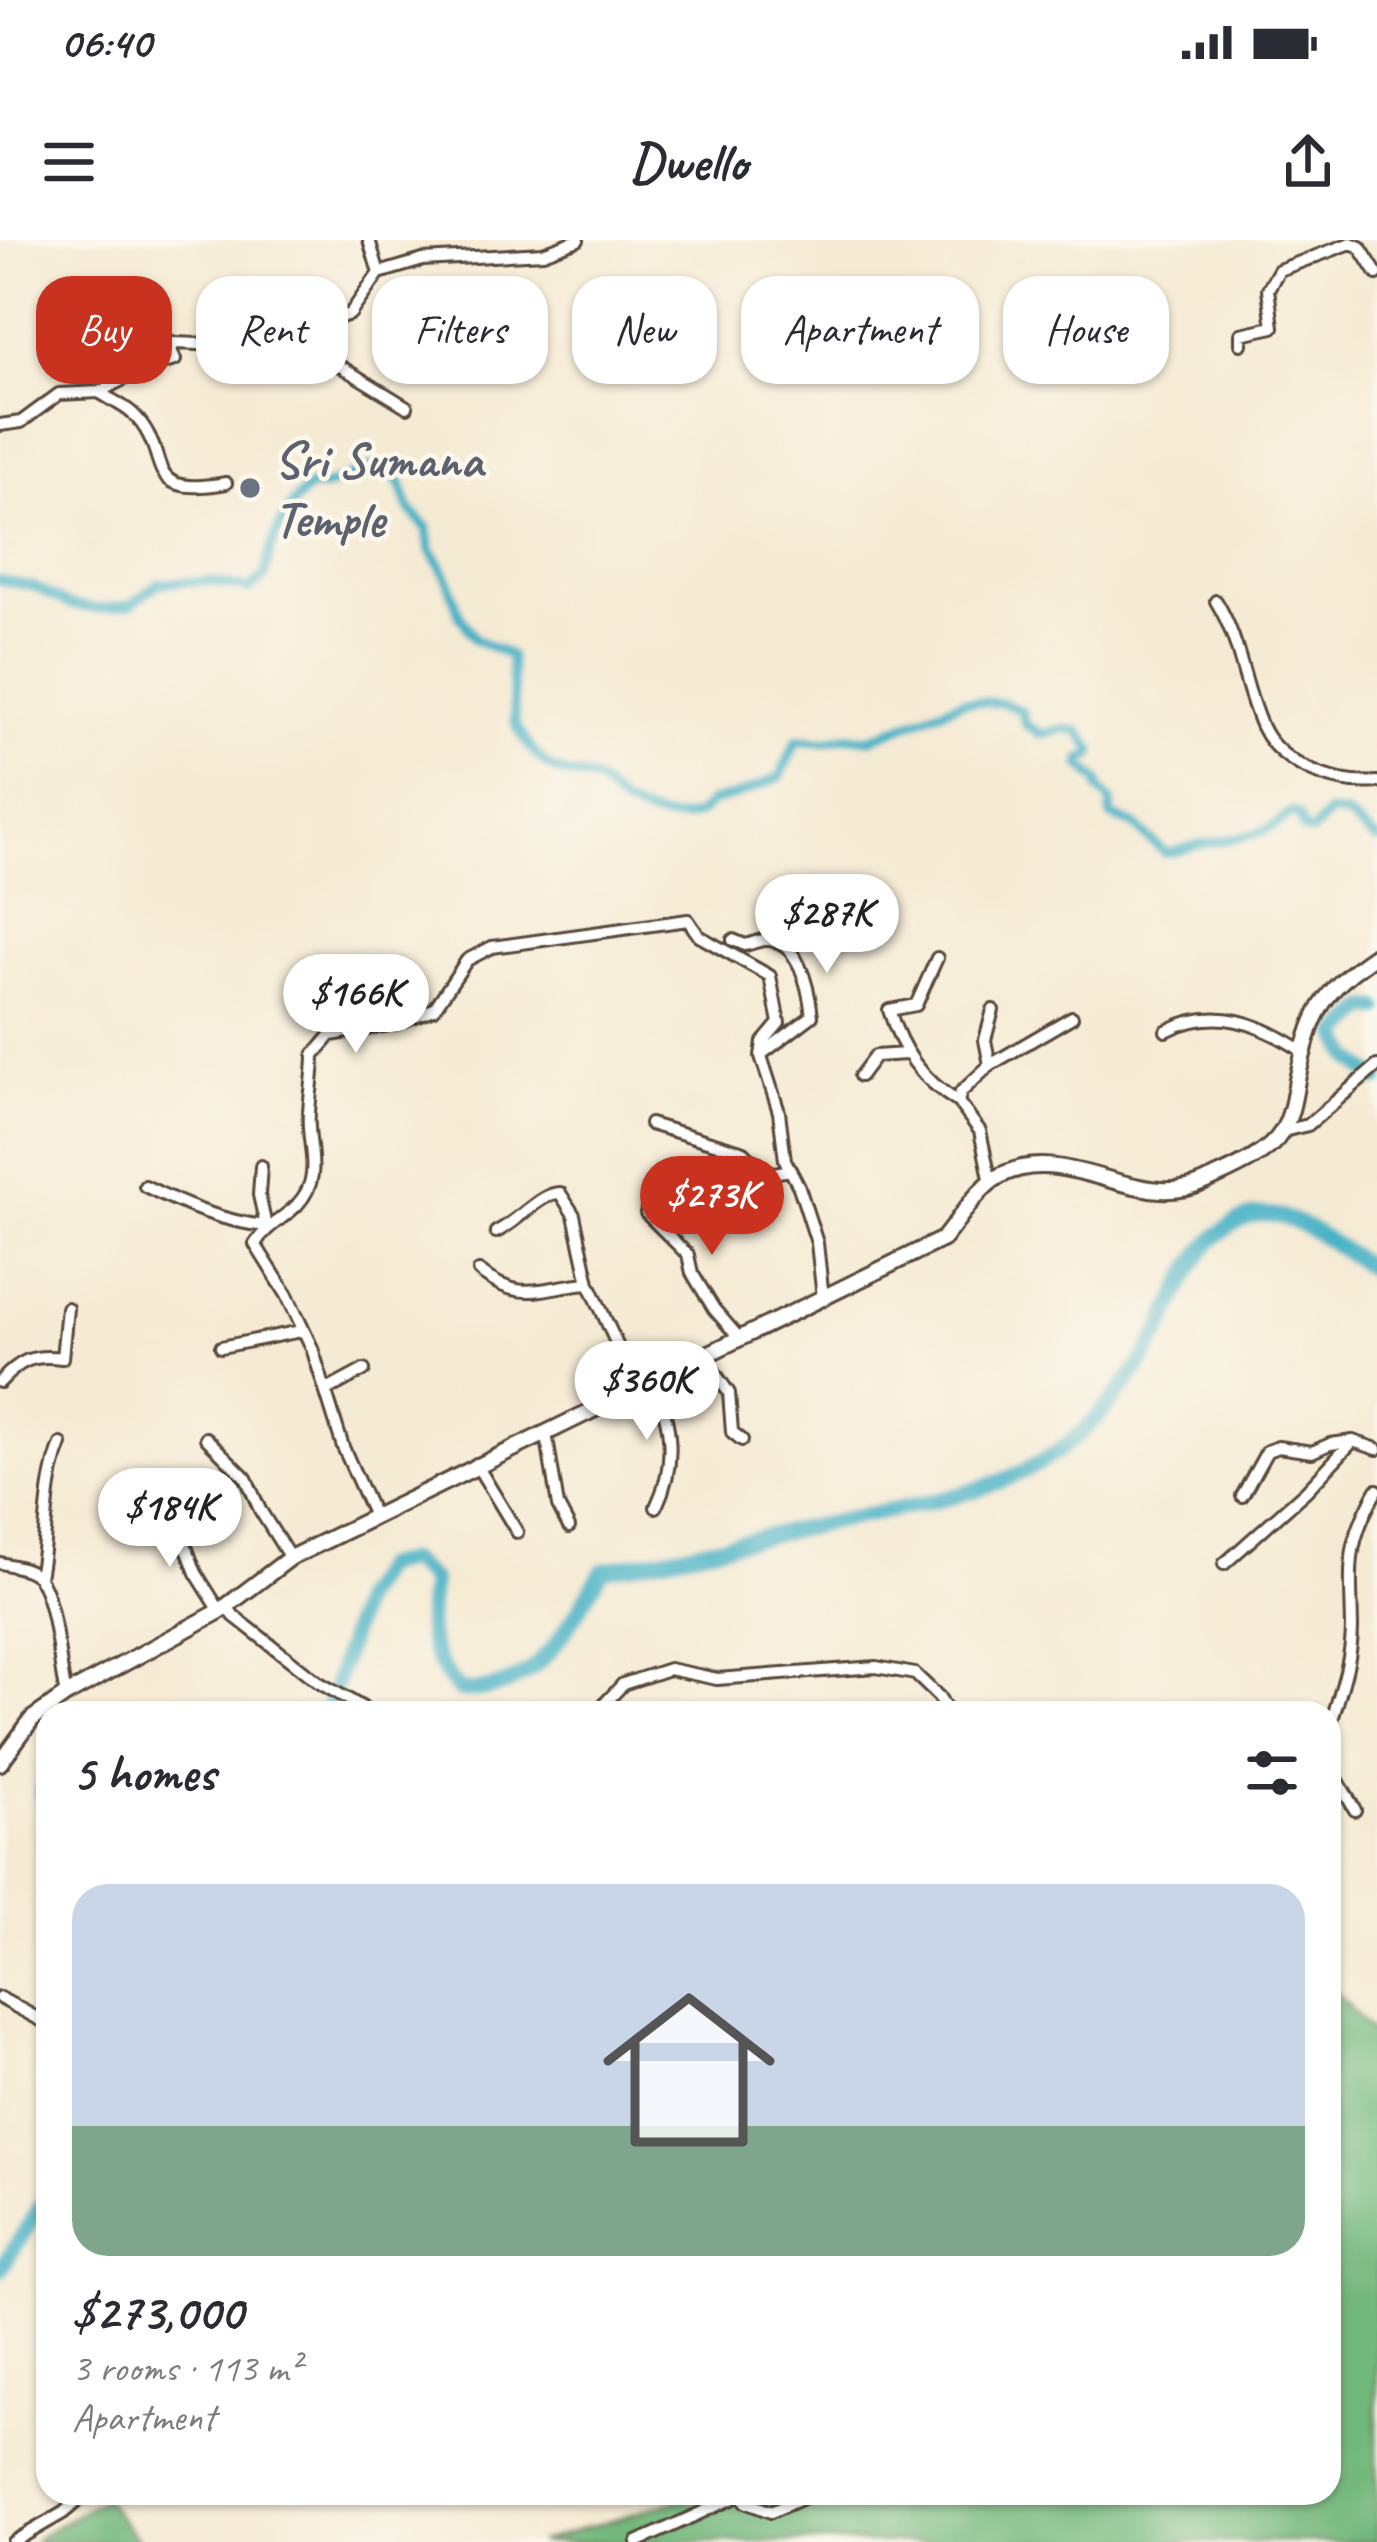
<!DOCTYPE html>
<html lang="en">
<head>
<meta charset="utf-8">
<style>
	:root { --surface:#fff; --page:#f7f7f7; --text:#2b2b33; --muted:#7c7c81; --accent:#c8321e }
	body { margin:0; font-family:Caveat,sans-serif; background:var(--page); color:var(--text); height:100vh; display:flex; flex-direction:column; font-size:45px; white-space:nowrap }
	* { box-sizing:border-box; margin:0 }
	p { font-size:39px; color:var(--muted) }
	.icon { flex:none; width:66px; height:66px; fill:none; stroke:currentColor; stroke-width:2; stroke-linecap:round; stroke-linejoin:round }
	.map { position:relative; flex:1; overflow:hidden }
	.details { position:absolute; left:36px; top:1461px; width:1305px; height:804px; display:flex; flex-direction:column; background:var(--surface); border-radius:36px; box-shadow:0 3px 9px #0004 }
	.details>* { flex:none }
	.top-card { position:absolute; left:36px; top:36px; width:1305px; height:108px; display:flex; gap:24px }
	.price { position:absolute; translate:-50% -102px; padding:0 27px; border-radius:42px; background:#fff; color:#222; font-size:39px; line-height:78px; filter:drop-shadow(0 3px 6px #0008) }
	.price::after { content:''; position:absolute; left:50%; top:72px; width:36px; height:27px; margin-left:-18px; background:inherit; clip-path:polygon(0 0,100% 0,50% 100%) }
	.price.selected { background:var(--accent); color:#fff }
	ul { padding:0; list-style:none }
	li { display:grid; align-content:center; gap:24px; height:636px; padding:0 36px }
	li span { display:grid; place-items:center; height:372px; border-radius:36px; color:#555 }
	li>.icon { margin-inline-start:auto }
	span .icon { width:216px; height:216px; fill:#fffc; stroke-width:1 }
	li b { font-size:51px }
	h2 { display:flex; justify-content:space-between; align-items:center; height:144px; padding:0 36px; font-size:51px }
	.chip { padding:0 42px; border-radius:36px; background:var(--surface); box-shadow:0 3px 9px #0004; font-size:42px; line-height:108px }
	.chip.selected { background:var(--accent); color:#fff }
	.status { display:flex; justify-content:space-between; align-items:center; height:84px; padding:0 60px; background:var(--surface); direction:ltr }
	.status svg { height:33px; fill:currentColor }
	header { display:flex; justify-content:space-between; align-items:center; height:156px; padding:0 36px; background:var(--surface); font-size:54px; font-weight:600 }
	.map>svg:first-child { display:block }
	.forest { fill:#72b77c; stroke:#56704d; stroke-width:3 }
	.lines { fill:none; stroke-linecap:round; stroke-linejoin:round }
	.canal { stroke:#48b2c6; stroke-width:10 }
	.river { stroke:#48b2c6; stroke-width:16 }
	.minor-casing { stroke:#574739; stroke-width:16 }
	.tertiary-casing { stroke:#574739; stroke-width:20 }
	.minor { stroke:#fff; stroke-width:10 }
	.tertiary { stroke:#fff; stroke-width:14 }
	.worship-dot { fill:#6b7280; stroke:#fbf7ec; stroke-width:4.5 }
	.labels { text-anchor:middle; stroke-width:9; stroke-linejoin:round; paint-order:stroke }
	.worship-label { font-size:51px; font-weight:bold; fill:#5b616d; stroke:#fbf7ec; text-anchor:start }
</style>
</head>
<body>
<div class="status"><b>06:40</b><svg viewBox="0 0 49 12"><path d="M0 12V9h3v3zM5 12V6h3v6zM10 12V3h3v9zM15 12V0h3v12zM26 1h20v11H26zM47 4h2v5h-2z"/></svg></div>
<header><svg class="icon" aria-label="menu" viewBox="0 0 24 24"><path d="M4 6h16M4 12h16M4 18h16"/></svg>Dwello<svg class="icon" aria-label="share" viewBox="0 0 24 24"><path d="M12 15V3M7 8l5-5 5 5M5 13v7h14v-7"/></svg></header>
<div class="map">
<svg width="1377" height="2302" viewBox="0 0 1377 2302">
	<rect width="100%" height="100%" fill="#fbf7ec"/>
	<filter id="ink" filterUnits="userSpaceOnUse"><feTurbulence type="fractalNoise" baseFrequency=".00833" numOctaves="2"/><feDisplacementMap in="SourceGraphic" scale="24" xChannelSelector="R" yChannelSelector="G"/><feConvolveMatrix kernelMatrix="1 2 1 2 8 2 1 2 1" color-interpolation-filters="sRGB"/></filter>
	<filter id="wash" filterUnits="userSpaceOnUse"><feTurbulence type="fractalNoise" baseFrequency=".004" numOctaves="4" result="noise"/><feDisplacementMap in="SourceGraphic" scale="48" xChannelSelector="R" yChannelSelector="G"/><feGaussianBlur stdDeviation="2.7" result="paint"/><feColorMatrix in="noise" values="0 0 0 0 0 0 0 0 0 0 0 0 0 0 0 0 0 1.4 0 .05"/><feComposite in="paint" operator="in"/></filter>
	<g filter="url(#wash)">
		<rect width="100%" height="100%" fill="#f5ead3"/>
		<path class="forest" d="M1329,1743L1377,1799V2302H538L702,2253H1329Z
			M104,2259L140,2302H35L37,2298Z"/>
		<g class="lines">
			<path class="canal" d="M0,340L35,347L69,365L97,369L131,365L159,343L208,341L249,349L265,336C270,304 284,266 311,246L324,247L374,227L399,239L409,269L427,288L430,308L447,337L459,374L475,399L510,416L515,483C523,498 536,517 550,527C564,537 580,534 595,541C606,546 613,559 624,565C648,577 694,590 710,562L736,556L780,537L797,500L825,502L848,496L870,499L963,461L1003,463L1022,471L1025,484L1042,494L1063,489L1079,491L1093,511L1090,517L1082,519L1081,525L1099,542V549L1111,561V576L1134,585L1165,613C1177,613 1182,609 1193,606C1227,597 1266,600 1291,572L1299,576L1304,590L1312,592L1329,573L1346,575L1377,600"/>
			<path class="river" d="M1377,769L1367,768L1339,795L1351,818L1377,839
				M327,1473L361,1358L382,1327L409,1321L432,1341C425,1390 425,1412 459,1451C541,1454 564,1390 603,1330C683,1314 763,1297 843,1280C906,1267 988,1254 1043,1221C1087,1195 1123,1152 1150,1110C1181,1062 1190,997 1249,977C1288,963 1344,1013 1377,1033
				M48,1538L42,1552L48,1569
				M0,2030L48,1955"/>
		</g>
	</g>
	<g filter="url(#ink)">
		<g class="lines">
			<g class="minor-casing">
				<path id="minor" d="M369,0L379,33
					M280,97L330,120L407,167
					M1241,104V94L1273,87L1268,49L1279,30L1351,3L1360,7L1377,34
					M99,152C109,159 123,165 132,173C176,214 135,259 226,243
					M0,185L21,182L59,154L99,152L143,129L175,120L171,110L174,103L247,106L350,74L379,33L423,20L543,13L578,0
					M1216,361C1241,401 1243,445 1262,487C1280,526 1337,546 1377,542
					M733,700L745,705C751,704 757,701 763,700C799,697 809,749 812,776L763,813
					M937,718L916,765L889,770C902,811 921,839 958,862
					M1166,791C1215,765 1260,783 1304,812
					M990,825L1072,777
					M860,836L875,816L906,814
					M650,884L744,912L762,930L774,933L790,930
					M1283,891L1308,885L1377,826
					M991,943L980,891L958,862L961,852L990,825L985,800L993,770
					M145,946C184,965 223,982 266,986L259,955L261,926
					M646,973L688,1015L692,1033L714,1069L740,1099
					M496,992C519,981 540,953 560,953L574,975L589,1043L637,1149
					M479,1031C522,1065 543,1046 589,1043
					M221,1107L301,1091
					M704,1117L729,1153L732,1192L742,1200
					M653,1140C672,1184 677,1223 656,1267
					M0,1142C20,1120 33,1114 62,1118L67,1068
					M327,1150L364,1130
					M546,1193L558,1266L569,1287
					M206,1198L246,1238L260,1270L290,1318
					M476,1224L517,1292
					M1242,1256L1267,1211L1278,1207L1312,1212L1330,1204L1353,1201L1377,1209
					M169,1261L196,1333L220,1371
					M373,1274L343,1207L312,1108L287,1055L255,1004C267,985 282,980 297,965C325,935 306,907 309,873C310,853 314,835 314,815L331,795L394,784L434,769L467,720L492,707L688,680L699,696L770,736L779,783L763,802L761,816L779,872L785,920L799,947L817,1003L823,1058
					M0,1323C12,1326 26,1327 36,1335C55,1353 59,1427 66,1455
					M1224,1324L1306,1251L1353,1201
					M39,1337C48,1293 44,1246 61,1204
					M227,1366L234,1376L318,1442L372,1473
					M596,1473L623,1444L669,1429L717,1439L876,1427L915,1434L939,1457L948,1473
					M1329,1490C1338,1458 1352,1422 1352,1387C1351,1327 1345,1305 1377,1250
					M1329,1525L1355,1570
					M0,1758L48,1784
					M488,2253H501
					M13,2302L63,2273L87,2253
					M637,2302L744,2253L745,2262L771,2272L814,2253"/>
			</g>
			<g class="tertiary-casing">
				<path id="tertiary" d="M0,1523L32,1479L66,1455L220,1371L290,1318L943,999C959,980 977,949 998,937C1064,899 1138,974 1205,942C1228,931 1267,916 1281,893C1291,878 1294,858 1297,840C1312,773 1319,753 1377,714"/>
			</g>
			<use href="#minor" class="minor"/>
			<use href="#tertiary" class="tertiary"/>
		</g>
	</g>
	<circle class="worship-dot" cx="250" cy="248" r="12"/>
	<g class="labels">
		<g class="worship-label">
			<text x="274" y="237">Sri Sumana<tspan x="274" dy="59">Temple</tspan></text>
		</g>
	</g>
</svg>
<b class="price" style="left:827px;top:736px">$287K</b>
<b class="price" style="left:356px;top:816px">$166K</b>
<b class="price selected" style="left:712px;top:1018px">$273K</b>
<b class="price" style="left:647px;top:1203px">$360K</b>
<b class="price" style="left:170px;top:1330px">$184K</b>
<div class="top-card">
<a class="chip selected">Buy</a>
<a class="chip">Rent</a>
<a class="chip">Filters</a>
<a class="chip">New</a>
<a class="chip">Apartment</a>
<a class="chip">House</a>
</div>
<section class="details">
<h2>5 homes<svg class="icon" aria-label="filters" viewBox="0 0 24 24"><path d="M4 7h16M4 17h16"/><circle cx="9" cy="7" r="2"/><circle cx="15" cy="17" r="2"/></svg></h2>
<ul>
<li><span style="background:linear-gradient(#c9d6e8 65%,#7fa58c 0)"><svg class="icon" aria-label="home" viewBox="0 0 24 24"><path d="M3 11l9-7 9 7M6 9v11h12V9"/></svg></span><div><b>$273,000</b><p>3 rooms · 113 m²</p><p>Apartment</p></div></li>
</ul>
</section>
</div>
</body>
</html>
